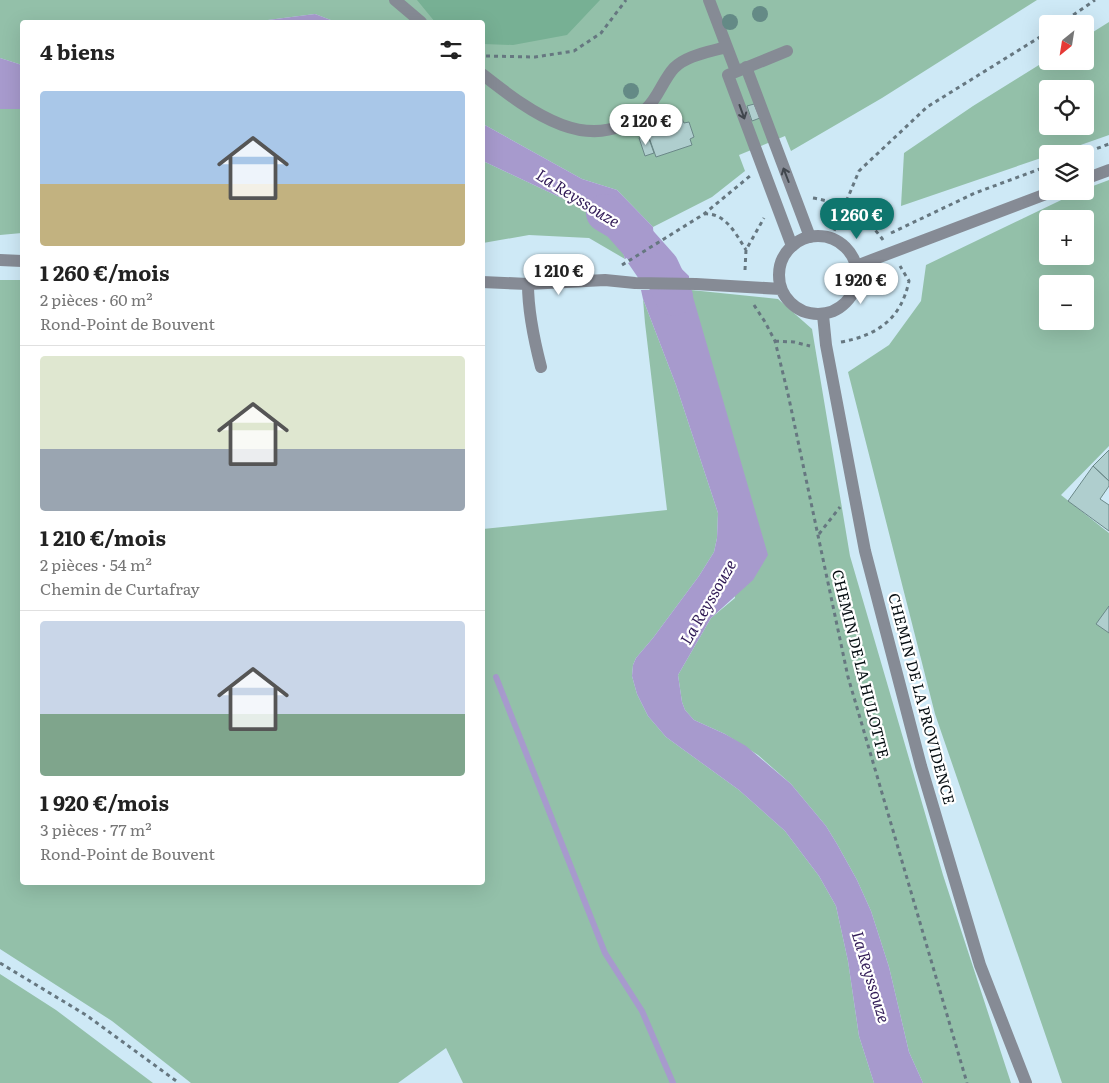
<!DOCTYPE html>
<html lang="fr">
<head>
<meta charset="utf-8">
<style>
	:root { --surface:#fff; --page:#f2f2f2; --text:#222; --muted:#767676; --line:#e0e0e0; --accent:#0f766e }
	body { margin:0; font-family:Literata,serif; background:var(--page); color:var(--text); height:100vh; display:flex; flex-direction:column; font-size:19px; white-space:nowrap }
	* { box-sizing:border-box; margin:0 }
	p { font-size:16px; color:var(--muted) }
	.icon { flex:none; width:28px; height:28px; fill:none; stroke:currentColor; stroke-width:2; stroke-linecap:round; stroke-linejoin:round }
	.map { position:relative; flex:1; overflow:hidden }
	.side { position:absolute; left:20px; top:20px; width:465px; height:865px; display:flex; flex-direction:column; background:var(--surface); border-radius:5px; box-shadow:0 5px 20px #0002 }
	.side>* { flex:none }
	.needle { width:32px; rotate:210deg }
	.tools { position:absolute; left:1039px; top:15px; display:grid; gap:10px }
	.tools a { display:grid; place-items:center; width:55px; height:55px; border-radius:5px; background:var(--surface); box-shadow:0 5px 20px #0002; font-size:25px }
	.price { position:absolute; translate:-50% -42px; padding:0 11px; border-radius:18px; background:#fff; color:#222; font-size:16px; line-height:32px; filter:drop-shadow(0 1px 2px #0008) }
	.price::after { content:''; position:absolute; left:50%; top:30px; width:15px; height:11px; margin-left:-8px; background:inherit; clip-path:polygon(0 0,100% 0,50% 100%) }
	.price.active { background:var(--accent); color:#fff }
	ul { padding:0; list-style:none }
	li { display:grid; align-content:center; gap:10px; height:265px; padding:0 20px }
	li+li { border-top:1px solid var(--line) }
	li span { display:grid; place-items:center; height:155px; border-radius:5px; color:#555 }
	li>.icon { margin-inline-start:auto }
	span .icon { width:90px; height:90px; fill:#fffc; stroke-width:1 }
	li b { font-size:21px }
	h2 { display:flex; justify-content:space-between; align-items:center; height:60px; padding:0 20px; font-size:21px }
	.map>svg:first-child { display:block }
	.green { fill:#93c0a9; fill-rule:evenodd }
	.forest { fill:#77b094 }
	.water { fill:#a79acd }
	.lines { fill:none; stroke-linecap:round; stroke-linejoin:round }
	.stream { stroke:#a79acd; stroke-width:6 }
	.river { stroke:#a79acd; stroke-width:38 }
	.building { fill:#afcece; stroke:#6b8888 }
	.path { stroke:#667780; stroke-width:3; stroke-dasharray:4 4; stroke-linecap:butt }
	.lane { stroke:#868b95; stroke-width:12 }
	.street { stroke:#868b95; stroke-width:12 }
	.tree { fill:#648a86 }
	.oneway { stroke:#40464d }
	.labels { text-anchor:middle; stroke-width:4.5; stroke-linejoin:round; paint-order:stroke }
	.street-label { font-size:15px; fill:#060e12; stroke:#fff }
	.water-label { font-size:16px; font-style:italic; fill:#311b57; stroke:#fff }
</style>
</head>
<body>
<div class="map">
<svg width="1109" height="1083" viewBox="0 0 1109 1083">
	<rect width="100%" height="100%" fill="#cee9f6"/>
	<path class="green" d="M0,0H1037L882,98L791,151L785,136L739,155L745,171L712,197L653,227L617,190L582,179L483,124L482,22H336L315,14L253,22H22V65L0,58Z
		M1109,22V135L1055,154H1048L1047,156L901,206L904,153L973,106L1047,60L1048,61H1085V37ZM1048,89H1085V126H1048Z
		M0,109H22V233L0,235Z
		M483,161L570,202L617,231L625,259L589,238L529,235L483,243Z
		M1109,180V446L1061,495L1109,533V1083H1062L935,714L848,372L889,345L921,301L926,265L1080,191H1085V189ZM1048,219H1085V256H1048ZM1048,284H1085V321H1048Z
		M0,280H22V882H482L483,529L667,510L645,323L643,299L676,385L718,513L717,538L714,552L699,576L653,638L636,658L633,665L632,676L637,694L648,716L666,737L739,790L785,831L819,876L836,906L848,961L859,1036L874,1083H463L446,1048L398,1083H191L112,1021L0,949Z
		M691,290L778,299L812,329L850,556L943,875L1011,1083H923L909,1052L889,967L871,911L857,880L837,844L826,826L791,784L758,755L725,734L694,720L685,710L682,702L678,675L711,618L735,598Z
		M0,974L56,1010L153,1083H0Z"/>
	<path class="forest" d="M417,0H600L567,35L513,45L483,44L482,22H435Z"/>
	<path class="water" d="M315,14L336,22H253Z
		M0,58L22,65V109H0Z
		M483,124L582,179L617,190L653,227L654,241L625,259L616,231L570,202L483,161Z
		M660,248L689,276V279H639L628,263Z
		M641,290H691L768,555L753,580L711,618L678,675L682,702L685,710L694,720L725,734L746,746L791,784L826,826L837,844L857,880L871,911L889,967L909,1052L923,1083H874L859,1036L848,961L836,906L819,876L785,831L739,790L666,737L648,716L637,694L632,676L633,665L636,658L653,638L699,576L714,552L717,538L718,513L676,385L643,299Z"/>
	<g class="lines">
		<path class="stream" d="M496,677L605,953L642,1011L673,1083"/>
		<path class="river" d="M605,213L620,222L660,267L674,297"/>
	</g>
	<path class="building" d="M754,104L760,118L752,121L747,106Z
		M681,117L684,123L689,122L694,137L690,139L692,145L656,157L646,129Z
		M648,136L654,153L645,156L639,138Z
		M1109,450V481L1093,466Z
		M1093,466L1109,481V486L1100,499L1109,505V531L1068,501Z
		M1109,606V633L1096,624Z"/>
	<g class="lines">
		<path class="path" d="M1060,24L1095,0
			M486,56L535,57L574,51L601,33L626,0
			M1082,154L1109,144
			M813,198C843,203 866,216 883,240
			M704,214C725,212 736,234 746,250
			M891,233L975,193L1048,166
			M831,238L859,171L927,107L1048,32
			M622,265L704,214L750,176
			M745,270L746,250L764,218
			M754,305L765,322L775,341L788,394L848,677L967,1083
			M775,341L794,342L810,346
			M841,342C878,335 901,319 909,281L900,266
			M819,534L840,507
			M0,963L86,1015L179,1083"/>
		<path class="lane" d="M395,0L421,22
			M709,0L736,71
			M787,51L728,75L792,246
			M746,67L810,237
			M482,74C528,110 592,161 646,109C658,98 663,80 674,68C687,55 710,52 726,47
			M528,284C528,312 534,340 541,367"/>
		<path class="street" d="M1085,179L1109,170
			M779 275a39 39 0 1 1 78 0a39 39 0 1 1-78 0Z
			M0,260L22,261
			M856,266L1054,191
			M482,282L528,284L605,280L635,283L696,284L781,289
			M823,315L826,345L865,551L921,766L980,965L1026,1083"/>
	</g>
	<g class="tree">
		<circle cx="760" cy="14" r="8"/>
		<circle cx="730" cy="22" r="8"/>
		<circle cx="631" cy="91" r="8"/>
	</g>
	<defs><path id="oneway-shaft" d="M-6 0H5M1.5-3L5.5 0L1.5 3" fill="none" stroke-width="1.6" stroke-linecap="round" stroke-linejoin="round" transform="scale(1.25)"/></defs>
	<g class="oneway">
		<use href="#oneway-shaft" transform="translate(742 112) rotate(70)"/>
		<use href="#oneway-shaft" transform="translate(786 175) rotate(-111)"/>
	</g>
	<g class="labels">
		<g class="street-label">
			<text transform="translate(860 664) rotate(76)" y="5">CHEMIN DE LA HULOTTE</text>
			<text transform="translate(921 699) rotate(75)" y="5">CHEMIN DE LA PROVIDENCE</text>
		</g>
		<g class="water-label">
			<text transform="translate(578 198) rotate(32)" y="6">La Reyssouze</text>
			<text transform="translate(708 602) rotate(-60)" y="6">La Reyssouze</text>
			<text transform="translate(871 977) rotate(73)" y="6">La Reyssouze</text>
		</g>
	</g>
</svg>
<div class="tools">
<a><svg class="needle" viewBox="-14 -14 28 28"><path d="M0-13l5 13h-10z" fill="#e53935"/><path d="M0 13l5-13h-10z" fill="#767676"/></svg></a>
<a><svg class="icon" aria-label="locate" viewBox="0 0 24 24"><circle cx="12" cy="12" r="6"/><path d="M12 2v4M12 18v4M2 12h4M18 12h4"/></svg></a>
<a><svg class="icon" aria-label="layers" viewBox="0 0 24 24"><path d="M12 4l9 5-9 5-9-5zM3 14l9 5 9-5"/></svg></a>
<a>+</a>
<a>−</a>
</div>
<b class="price" style="left:646px;top:146px">2 120 €</b>
<b class="price active" style="left:857px;top:240px">1 260 €</b>
<b class="price" style="left:559px;top:296px">1 210 €</b>
<b class="price" style="left:861px;top:305px">1 920 €</b>
<section class="side">
<h2>4 biens<svg class="icon" aria-label="filters" viewBox="0 0 24 24"><path d="M4 7h16M4 17h16"/><circle cx="9" cy="7" r="2"/><circle cx="15" cy="17" r="2"/></svg></h2>
<ul>
<li><span style="background:linear-gradient(#a9c7e8 60%,#c2b280 0)"><svg class="icon" aria-label="home" viewBox="0 0 24 24"><path d="M3 11l9-7 9 7M6 9v11h12V9"/></svg></span><div><b>1 260 €/mois</b><p>2 pièces · 60 m²</p><p>Rond-Point de Bouvent</p></div></li>
<li><span style="background:linear-gradient(#dfe7d0 60%,#9aa5b1 0)"><svg class="icon" aria-label="home" viewBox="0 0 24 24"><path d="M3 11l9-7 9 7M6 9v11h12V9"/></svg></span><div><b>1 210 €/mois</b><p>2 pièces · 54 m²</p><p>Chemin de Curtafray</p></div></li>
<li><span style="background:linear-gradient(#c9d6e8 60%,#7fa58c 0)"><svg class="icon" aria-label="home" viewBox="0 0 24 24"><path d="M3 11l9-7 9 7M6 9v11h12V9"/></svg></span><div><b>1 920 €/mois</b><p>3 pièces · 77 m²</p><p>Rond-Point de Bouvent</p></div></li>
</ul>
</section>
</div>
</body>
</html>
